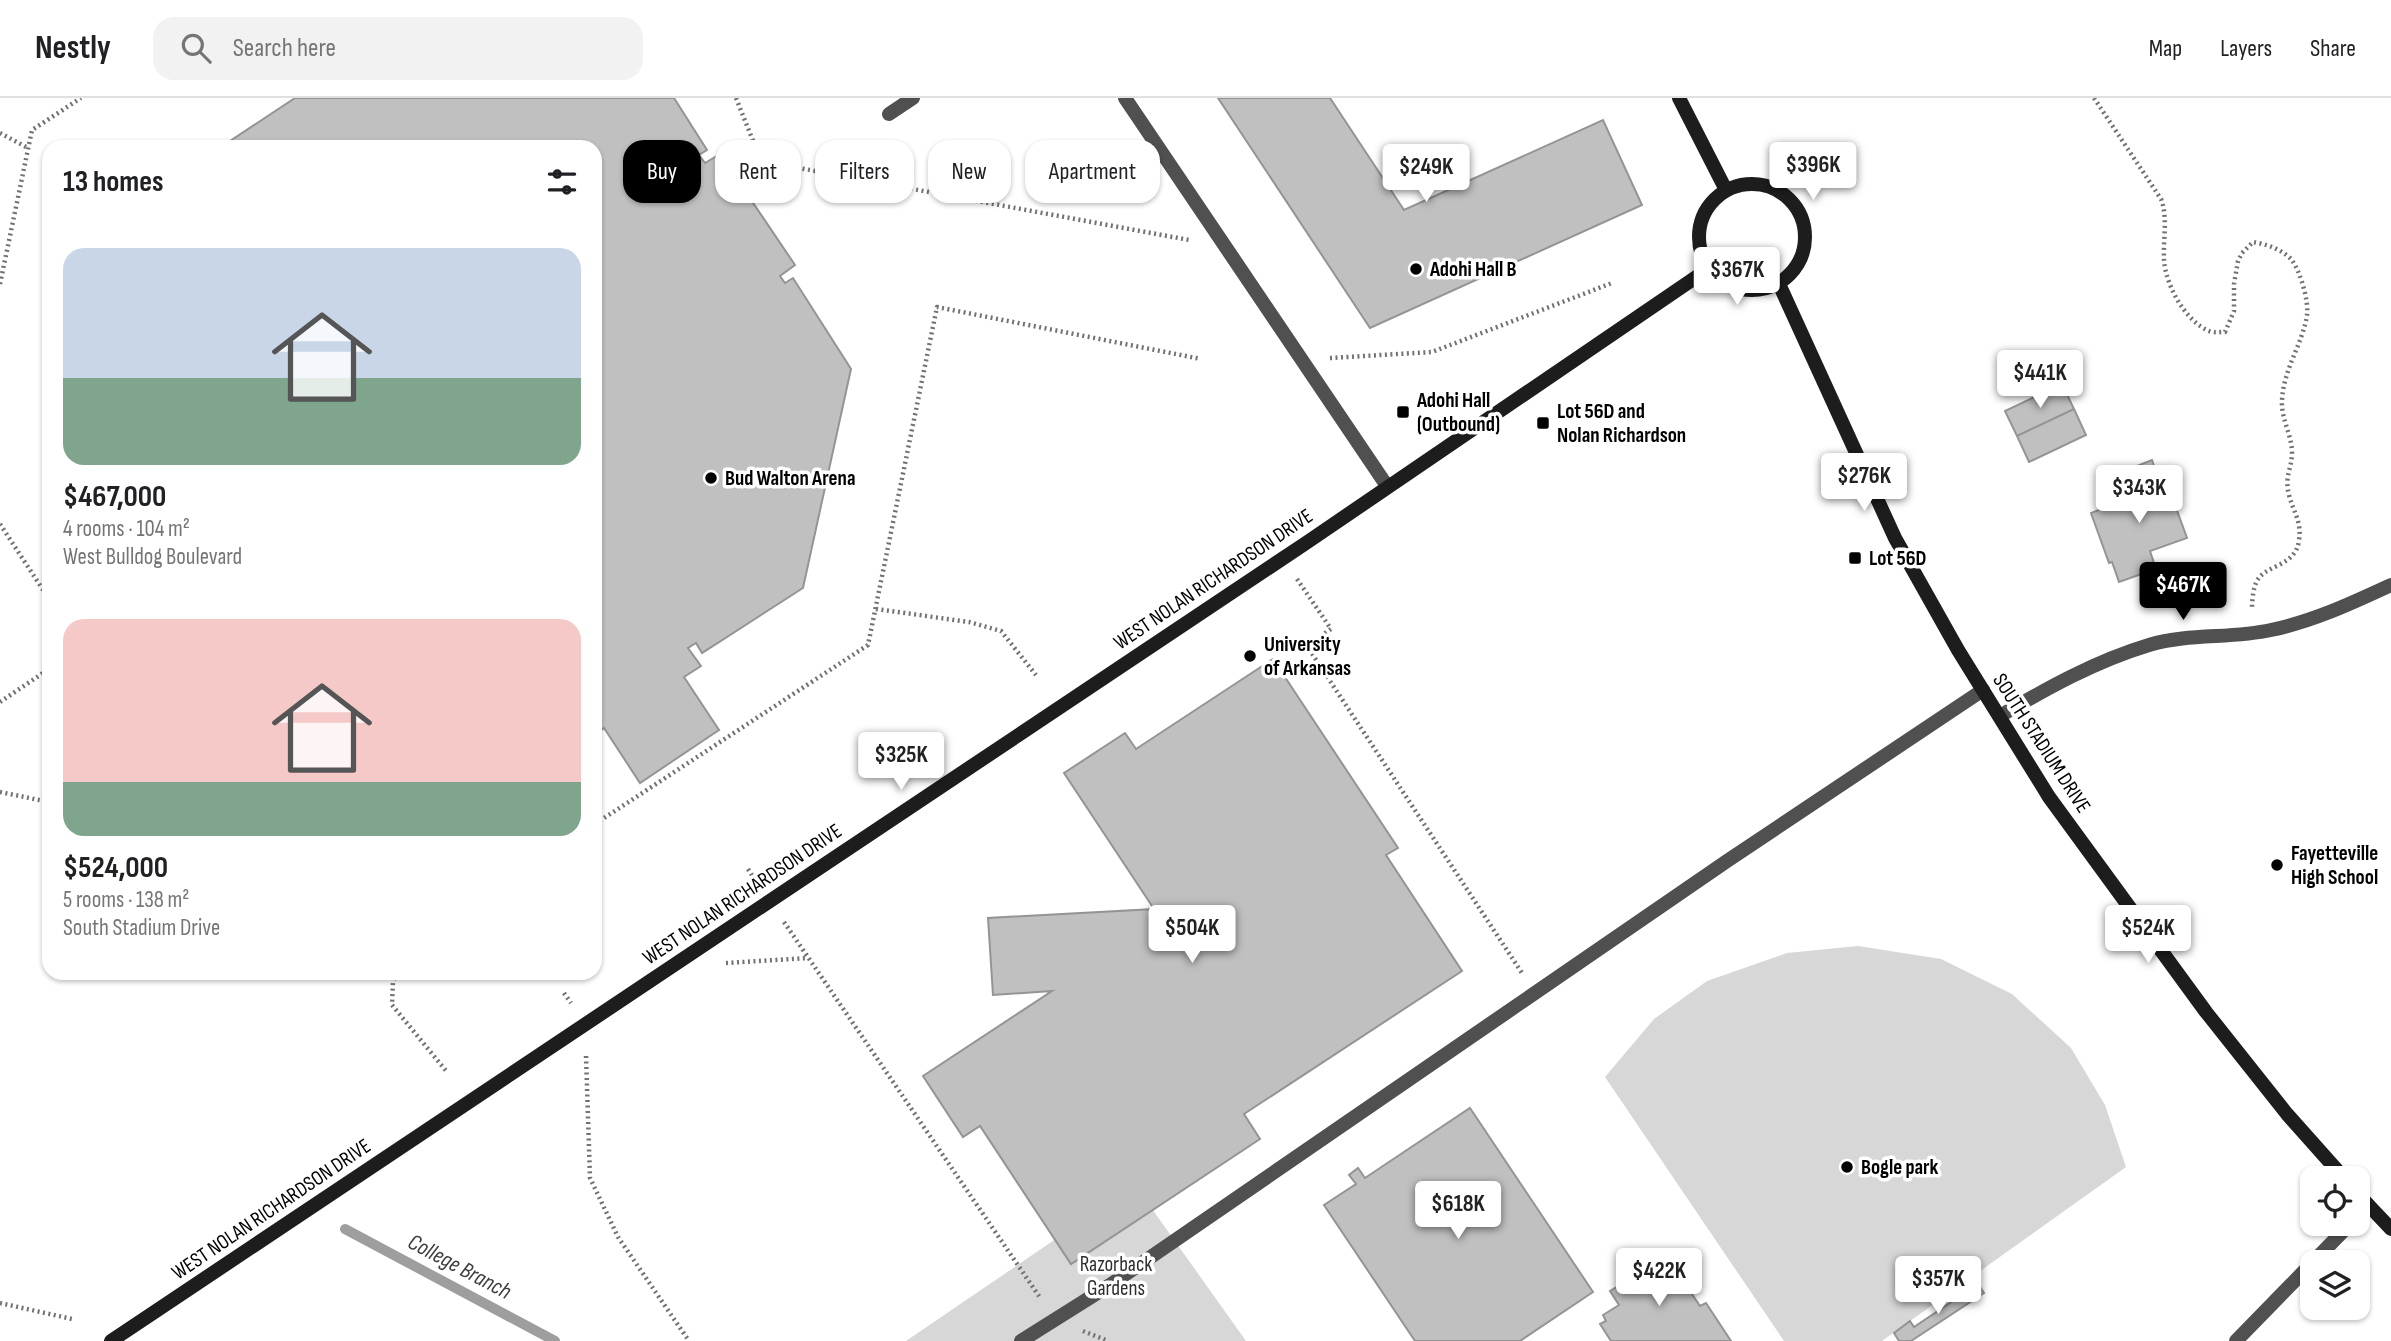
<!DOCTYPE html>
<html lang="en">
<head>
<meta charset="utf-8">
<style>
	:root { --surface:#fff; --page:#f2f2f2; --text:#202124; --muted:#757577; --line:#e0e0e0; --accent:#000 }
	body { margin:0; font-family:"Sofia Sans Condensed",sans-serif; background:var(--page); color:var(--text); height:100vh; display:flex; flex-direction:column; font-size:26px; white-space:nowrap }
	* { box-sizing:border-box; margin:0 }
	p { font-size:23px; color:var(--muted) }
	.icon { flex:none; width:38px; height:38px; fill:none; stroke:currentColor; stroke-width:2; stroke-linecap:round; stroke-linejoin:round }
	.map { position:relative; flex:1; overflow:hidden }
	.side { position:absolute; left:42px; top:42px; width:560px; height:840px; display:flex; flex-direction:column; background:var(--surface); border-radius:21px; box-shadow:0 2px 5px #0004 }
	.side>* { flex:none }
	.hud { position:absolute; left:623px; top:42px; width:665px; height:63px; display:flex; gap:14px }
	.tools { position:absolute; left:2300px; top:1068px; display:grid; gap:14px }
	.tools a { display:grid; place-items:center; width:70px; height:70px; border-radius:14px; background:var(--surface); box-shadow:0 2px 5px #0004; font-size:35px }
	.price { position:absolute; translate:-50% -60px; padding:0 16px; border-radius:7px; background:#fff; color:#222; font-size:23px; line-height:46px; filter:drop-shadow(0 2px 4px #0008) }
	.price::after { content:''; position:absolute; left:50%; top:42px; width:21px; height:16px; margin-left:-10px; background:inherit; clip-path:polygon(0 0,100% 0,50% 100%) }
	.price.on { background:var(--accent); color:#fff }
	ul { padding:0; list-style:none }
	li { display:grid; align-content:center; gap:14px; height:371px; padding:0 21px }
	li span { display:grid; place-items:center; height:217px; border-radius:21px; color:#555 }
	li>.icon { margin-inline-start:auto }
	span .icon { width:126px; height:126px; fill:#fffc; stroke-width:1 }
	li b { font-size:30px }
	h2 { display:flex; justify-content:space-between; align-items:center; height:84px; padding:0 21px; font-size:30px }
	.tag { padding:0 24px; border-radius:21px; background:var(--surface); box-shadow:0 2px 5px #0004; font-size:24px; line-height:63px }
	.tag.on { background:var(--accent); color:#fff }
	header { display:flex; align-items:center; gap:42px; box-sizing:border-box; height:98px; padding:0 35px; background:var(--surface); border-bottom:2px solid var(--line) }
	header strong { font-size:33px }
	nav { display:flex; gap:38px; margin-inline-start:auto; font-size:24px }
	.search { width:490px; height:63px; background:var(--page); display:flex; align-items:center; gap:18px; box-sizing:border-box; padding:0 24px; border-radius:21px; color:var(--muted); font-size:26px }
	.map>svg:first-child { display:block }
	.green { fill:#d7d7d7 }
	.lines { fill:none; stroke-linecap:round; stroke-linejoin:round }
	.stream { stroke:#9e9e9e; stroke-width:10 }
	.building { fill:#c0c0c0; stroke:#949494; stroke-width:2 }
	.path { stroke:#727272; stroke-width:4.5; stroke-dasharray:2 3.5; stroke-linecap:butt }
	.lane { stroke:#505050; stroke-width:14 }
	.street { stroke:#505050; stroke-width:14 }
	.secondary { stroke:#1d1d1d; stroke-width:14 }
	.poi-dot { fill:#000; stroke:#fff; stroke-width:2.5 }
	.labels { text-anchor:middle; stroke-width:7; stroke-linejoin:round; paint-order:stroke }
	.poi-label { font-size:21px; font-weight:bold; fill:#000; stroke:#fff; text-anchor:start }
	.street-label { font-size:21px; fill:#000; stroke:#fff }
	.park-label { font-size:21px; fill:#2e2e2e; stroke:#fff }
	.water-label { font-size:23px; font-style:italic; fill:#3f3f3f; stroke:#fff }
</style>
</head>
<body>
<header>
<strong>Nestly</strong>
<div class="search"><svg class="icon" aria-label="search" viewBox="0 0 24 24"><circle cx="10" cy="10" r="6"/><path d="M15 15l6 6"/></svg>Search here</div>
<nav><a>Map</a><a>Layers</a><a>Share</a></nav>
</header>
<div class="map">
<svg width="2391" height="1243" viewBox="0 0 2391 1243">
	<rect width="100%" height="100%" fill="#fff"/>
	<path class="green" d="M1858,848L1941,861L2012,896L2071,950L2105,1007L2126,1069L1882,1243H1784L1605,979L1654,921L1707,883L1787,855Z
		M1135,1087L1246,1243H906Z"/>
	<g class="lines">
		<path class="stream" d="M345,1131L555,1243"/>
	</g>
	<path class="building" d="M295,0H674L707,52L699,57L705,65L720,56L795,167L780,178L785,185L793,180L851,271L803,490L702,555L696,545L688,550L701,568L684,579L719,632L640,685L604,630L595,637V49H221Z
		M1218,0H1330L1404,112L1603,22L1642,107L1370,230Z
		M2062,286L2074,311L2017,338L2005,313Z
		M2074,311L2086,337L2029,364L2017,338Z
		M2152,362L2162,390L2168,388L2187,440L2150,453L2156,471L2119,484L2112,464L2109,465L2091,415L2138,397L2129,371Z
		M1273,561L1398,750L1386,757L1462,873L1244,1016L1260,1041L1071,1166L980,1028L963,1039L923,978L1052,893L993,897L988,820L1154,811L1064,675L1125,635L1136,651Z
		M1470,1010L1593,1194L1520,1243H1415L1324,1107L1356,1086L1349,1077L1358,1070L1365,1080Z
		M1665,1156L1700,1208L1706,1205L1731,1243H1611L1600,1226L1606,1223L1603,1217L1619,1207L1610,1193L1628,1182L1621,1172L1636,1163L1641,1171Z
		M1978,1186L1984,1195L1911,1243H1899L1894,1235L1910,1223L1914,1229Z"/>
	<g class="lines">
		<path class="path" d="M736,0L761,63L1189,142
			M2094,0L2161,101C2168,119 2163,141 2164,161C2165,186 2185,223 2209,233C2214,235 2219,234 2225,234L2234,213V186L2238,163L2242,155L2253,144C2266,146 2281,151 2291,161C2300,172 2309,203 2307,217C2303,245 2283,272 2282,303C2281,321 2292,337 2292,355C2292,370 2284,379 2289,397C2293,413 2302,424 2299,442C2296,470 2263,466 2256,485C2253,492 2252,503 2252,511
			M0,35L28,50
			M0,186L32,32L81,0
			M1330,260L1432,254L1612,185
			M0,426L49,501
			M1297,481L1331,531L1307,548L1522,875
			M876,511L969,524L1001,533L1036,577
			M0,604L49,571
			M0,694L49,704
			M595,726L868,547L937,209L1201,261
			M748,771L755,782
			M784,824L1041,1201
			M726,865L808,860
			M397,875L393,883L392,907L447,974
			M564,895L571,905
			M586,958L590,1080L618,1139L689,1243
			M0,1205L72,1221
			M1083,1233L1108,1243"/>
		<path class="lane" d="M1125,0L1387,388
			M889,16L913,0
			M1021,1243L1110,1187L1727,763L1983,592"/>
		<path class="street" d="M2000,618C2047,590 2096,563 2149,547C2189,535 2231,541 2271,532C2314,523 2352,505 2391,487
			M2357,1119L2368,1107
			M2313,1164L2351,1125
			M2236,1243L2312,1165"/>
		<path class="secondary" d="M1679,0L1726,92
			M1699 139a53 53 0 1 1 106 0a53 53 0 1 1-106 0Z
			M1779,186L1895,440L1958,552L2049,699L2206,914L2287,1016L2344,1080
			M2357,1095L2391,1131
			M111,1243L1306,445L1708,171"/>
	</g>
	<g class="poi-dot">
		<circle cx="1416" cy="171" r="7"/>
		<rect x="1396" y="307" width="14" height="14" rx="3.5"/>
		<rect x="1536" y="318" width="14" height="14" rx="3.5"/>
		<circle cx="711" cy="380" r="7"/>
		<rect x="1848" y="453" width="14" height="14" rx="3.5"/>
		<circle cx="1250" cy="558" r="7"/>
		<circle cx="2277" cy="767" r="7"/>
		<circle cx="1847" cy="1069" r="7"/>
	</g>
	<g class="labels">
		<g class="poi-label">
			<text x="1430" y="178">Adohi Hall B</text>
			<text x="1417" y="309">Adohi Hall<tspan x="1417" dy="24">(Outbound)</tspan></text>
			<text x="1557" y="320">Lot 56D and<tspan x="1557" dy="24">Nolan Richardson</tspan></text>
			<text x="725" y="387">Bud Walton Arena</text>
			<text x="1869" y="467">Lot 56D</text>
			<text x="1264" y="553">University<tspan x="1264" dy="24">of Arkansas</tspan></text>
			<text x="2291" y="762">Fayetteville<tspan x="2291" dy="24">High School</tspan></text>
			<text x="1861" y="1076">Bogle park</text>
		</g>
		<g class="street-label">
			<text transform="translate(1213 481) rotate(-34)" y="7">WEST NOLAN RICHARDSON DRIVE</text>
			<text transform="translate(2042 645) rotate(57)" y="7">SOUTH STADIUM DRIVE</text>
			<text transform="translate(742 796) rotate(-34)" y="7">WEST NOLAN RICHARDSON DRIVE</text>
			<text transform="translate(271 1111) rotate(-34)" y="7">WEST NOLAN RICHARDSON DRIVE</text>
		</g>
		<g class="park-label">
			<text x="1116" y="1173">Razorback<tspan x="1116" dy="24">Gardens</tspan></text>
		</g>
		<g class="water-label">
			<text transform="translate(460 1168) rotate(28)" y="8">College Branch</text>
		</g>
	</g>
</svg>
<div class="tools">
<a><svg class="icon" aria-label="locate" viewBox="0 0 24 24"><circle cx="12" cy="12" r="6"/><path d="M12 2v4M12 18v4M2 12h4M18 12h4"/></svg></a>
<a><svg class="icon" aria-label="layers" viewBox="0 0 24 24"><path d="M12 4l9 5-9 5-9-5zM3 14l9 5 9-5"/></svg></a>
</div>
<b class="price" style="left:1813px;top:104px">$396K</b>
<b class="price" style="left:1426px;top:106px">$249K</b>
<b class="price" style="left:1737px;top:209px">$367K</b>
<b class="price" style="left:2040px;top:312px">$441K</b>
<b class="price" style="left:1864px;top:415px">$276K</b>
<b class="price" style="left:2139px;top:427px">$343K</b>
<b class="price on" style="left:2183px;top:524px">$467K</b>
<b class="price" style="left:901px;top:694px">$325K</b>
<b class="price" style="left:1192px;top:867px">$504K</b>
<b class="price" style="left:2148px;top:867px">$524K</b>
<b class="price" style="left:1458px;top:1143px">$618K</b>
<b class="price" style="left:1659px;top:1210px">$422K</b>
<b class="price" style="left:1938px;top:1218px">$357K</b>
<div class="hud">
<a class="tag on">Buy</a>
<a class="tag">Rent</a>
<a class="tag">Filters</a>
<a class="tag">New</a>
<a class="tag">Apartment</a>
</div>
<section class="side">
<h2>13 homes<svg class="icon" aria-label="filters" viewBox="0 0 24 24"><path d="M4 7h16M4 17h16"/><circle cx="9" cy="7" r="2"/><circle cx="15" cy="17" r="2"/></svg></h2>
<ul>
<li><span style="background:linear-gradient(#c9d6e8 60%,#7fa58c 0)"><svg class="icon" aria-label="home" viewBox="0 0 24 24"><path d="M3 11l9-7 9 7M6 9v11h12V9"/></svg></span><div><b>$467,000</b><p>4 rooms · 104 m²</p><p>West Bulldog Boulevard</p></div></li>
<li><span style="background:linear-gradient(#f6c9c9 75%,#7fa58c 0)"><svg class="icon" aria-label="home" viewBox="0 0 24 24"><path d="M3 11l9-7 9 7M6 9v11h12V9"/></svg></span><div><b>$524,000</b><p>5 rooms · 138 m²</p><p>South Stadium Drive</p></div></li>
</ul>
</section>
</div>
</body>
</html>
